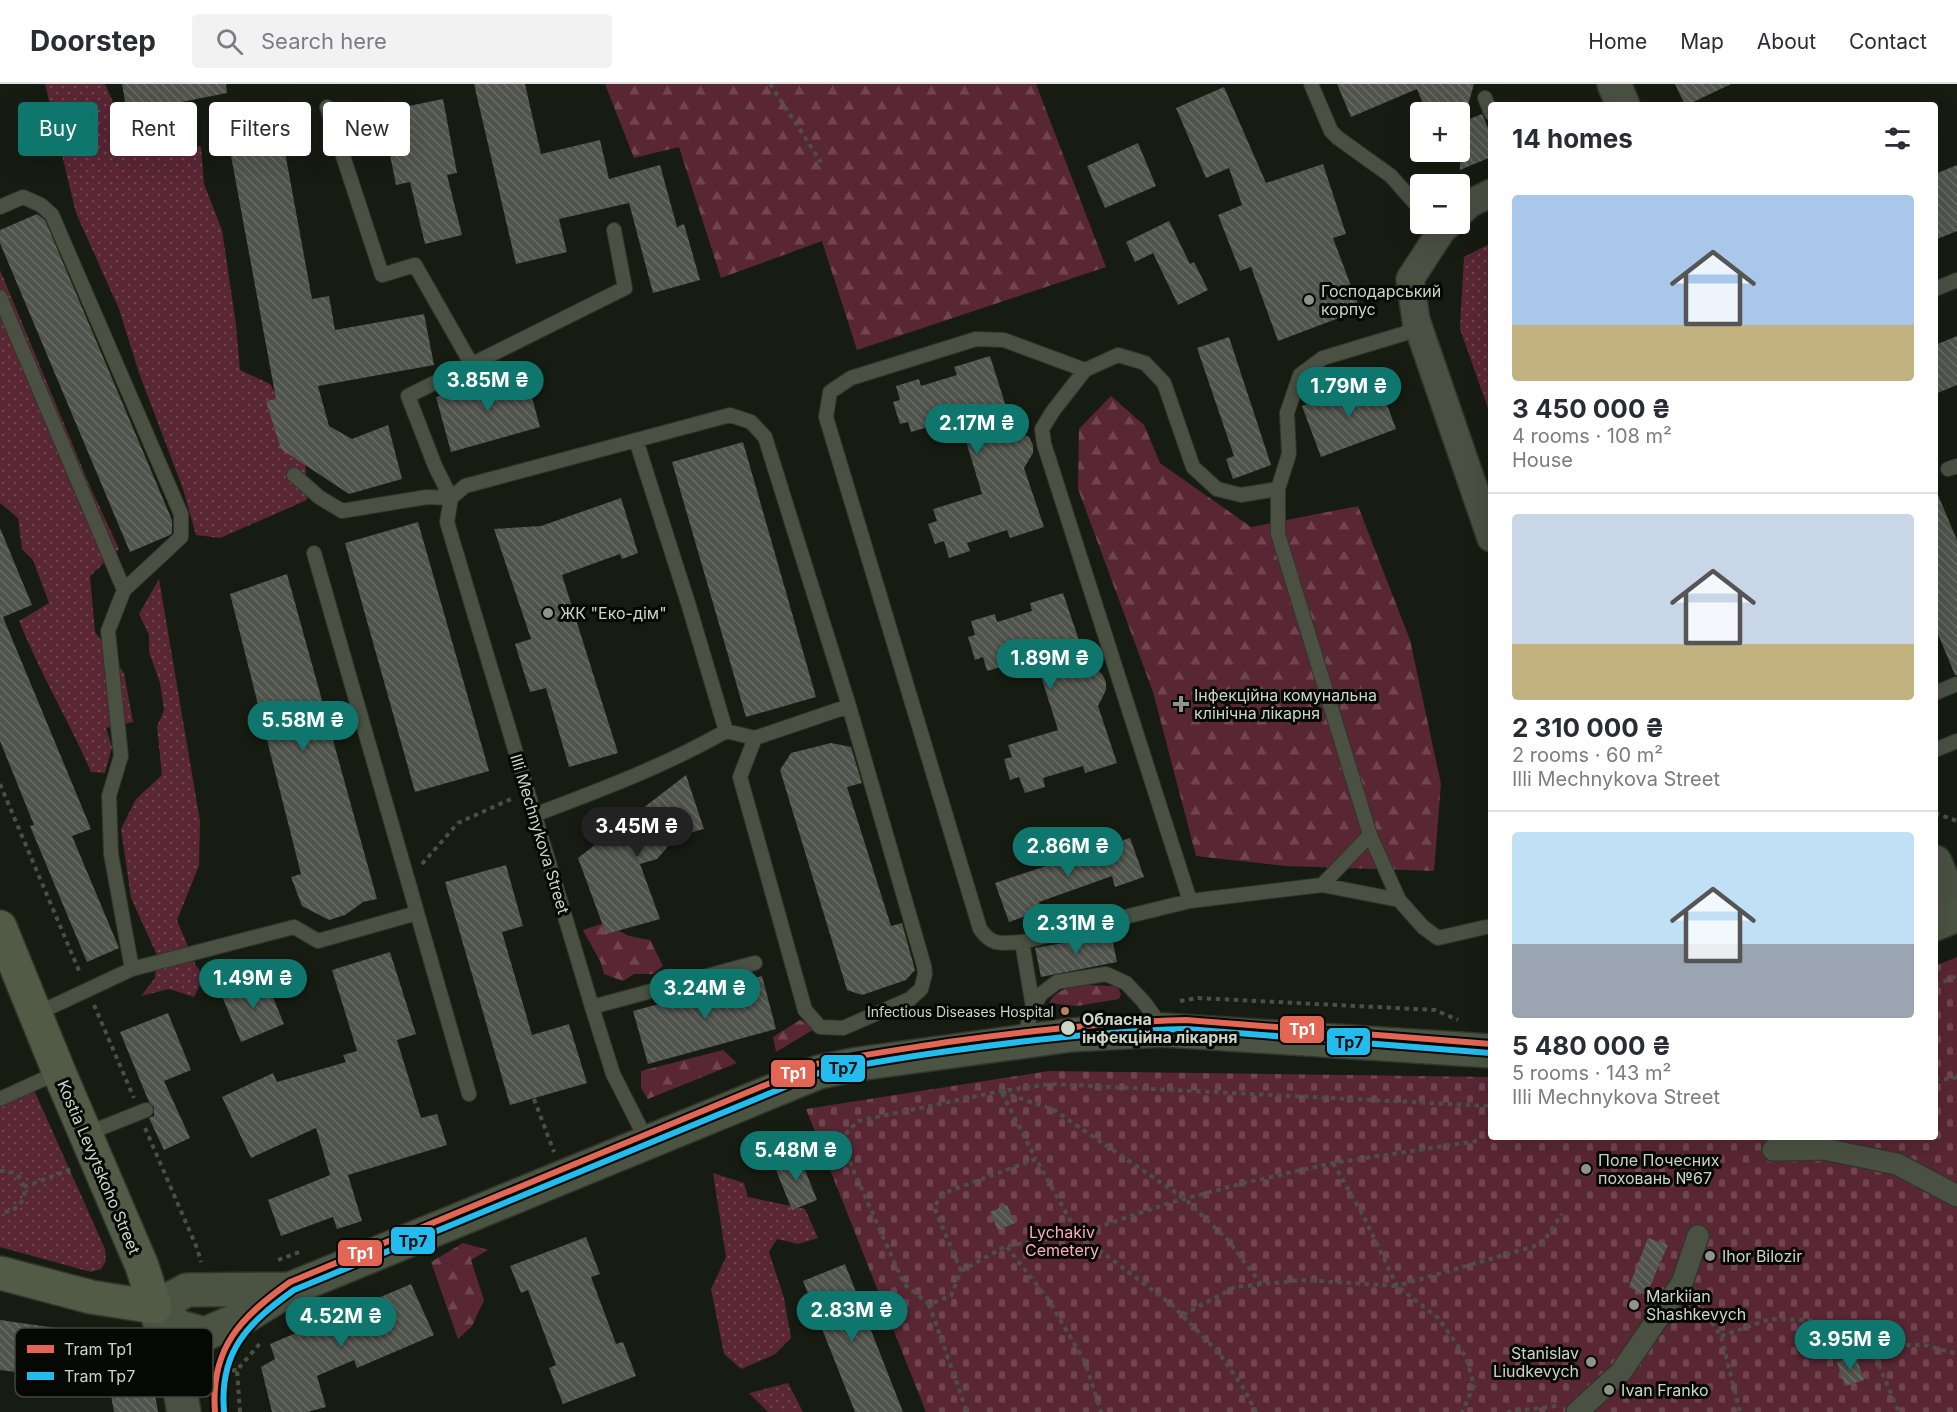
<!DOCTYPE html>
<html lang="en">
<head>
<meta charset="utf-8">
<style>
	:root { --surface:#fff; --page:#f2f2f3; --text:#2b2b33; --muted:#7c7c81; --line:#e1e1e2; --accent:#0f766e }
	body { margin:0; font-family:Inter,sans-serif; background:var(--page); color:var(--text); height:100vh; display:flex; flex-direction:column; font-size:22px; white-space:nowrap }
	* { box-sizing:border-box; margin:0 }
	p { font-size:20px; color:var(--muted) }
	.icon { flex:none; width:33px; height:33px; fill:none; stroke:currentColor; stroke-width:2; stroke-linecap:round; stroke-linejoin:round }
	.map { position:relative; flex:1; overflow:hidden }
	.details { position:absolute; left:1488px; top:18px; width:450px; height:1038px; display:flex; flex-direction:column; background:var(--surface); border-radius:6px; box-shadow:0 6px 24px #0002 }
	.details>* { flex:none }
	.banner { position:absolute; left:18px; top:18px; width:570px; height:54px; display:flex; gap:12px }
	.controls { position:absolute; left:1410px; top:18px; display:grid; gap:12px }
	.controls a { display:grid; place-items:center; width:60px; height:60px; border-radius:6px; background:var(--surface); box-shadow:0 6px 24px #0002; font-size:30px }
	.price { position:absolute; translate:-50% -51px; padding:0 14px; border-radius:21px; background:var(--accent); color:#fff; font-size:20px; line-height:39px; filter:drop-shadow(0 2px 3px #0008) }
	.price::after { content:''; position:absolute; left:50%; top:36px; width:18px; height:14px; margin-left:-9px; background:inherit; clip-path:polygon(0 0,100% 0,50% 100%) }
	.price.on { background:#222; color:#fff }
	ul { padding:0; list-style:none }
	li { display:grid; align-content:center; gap:12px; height:318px; padding:0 24px }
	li+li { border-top:2px solid var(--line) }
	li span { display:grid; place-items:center; height:186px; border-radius:6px; color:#555 }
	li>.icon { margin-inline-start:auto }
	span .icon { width:108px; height:108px; fill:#fffc; stroke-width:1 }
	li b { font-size:26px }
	h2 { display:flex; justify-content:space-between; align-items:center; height:72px; padding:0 24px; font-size:26px }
	.chip { padding:0 21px; border-radius:6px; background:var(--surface); box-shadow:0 6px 24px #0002; font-size:21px; line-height:54px }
	.chip.on { background:var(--accent); color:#fff }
	header { display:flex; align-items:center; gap:36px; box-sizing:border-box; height:84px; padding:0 30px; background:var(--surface); border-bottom:2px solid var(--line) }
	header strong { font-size:28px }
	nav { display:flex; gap:33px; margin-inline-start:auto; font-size:21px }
	.search { width:420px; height:54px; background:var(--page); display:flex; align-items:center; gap:15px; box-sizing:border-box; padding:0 21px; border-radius:6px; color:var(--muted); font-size:22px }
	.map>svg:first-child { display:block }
	.green { fill:url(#green-dots) }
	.forest { fill:url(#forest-firs) }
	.cemetery { fill:url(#cemetery-stones) }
	.building { fill:url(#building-back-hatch) }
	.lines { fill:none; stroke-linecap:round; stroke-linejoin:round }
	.service-casing { stroke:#31352c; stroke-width:16 }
	.pedestrian-casing { stroke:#31352c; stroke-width:24 }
	.minor-casing { stroke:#31352c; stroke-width:30 }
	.tertiary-casing { stroke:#31352c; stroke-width:36 }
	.secondary-casing { stroke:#31352c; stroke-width:36 }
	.primary-casing { stroke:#31352c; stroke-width:36 }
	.path { stroke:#4b5045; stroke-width:4; stroke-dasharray:4.5 4.5; stroke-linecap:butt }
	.service { stroke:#4a5142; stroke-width:14 }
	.pedestrian { stroke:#4a5142; stroke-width:21 }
	.minor { stroke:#4a5142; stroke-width:27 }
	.tertiary { stroke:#4a5142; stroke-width:33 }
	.secondary { stroke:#4b5342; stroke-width:33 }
	.primary { stroke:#525b46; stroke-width:33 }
	.tram-1-casing { stroke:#060903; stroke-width:10 }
	.tram-2-casing { stroke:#060903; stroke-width:10 }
	.tram-1 { stroke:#e26653; stroke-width:6 }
	.tram-2 { stroke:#23bcee; stroke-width:6 }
	.poi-dot { fill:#8e9488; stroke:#060903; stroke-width:2 }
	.bus-dot { fill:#b6815c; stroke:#060903; stroke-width:2 }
	.stop-dot { fill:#ced4c8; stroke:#060903; stroke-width:2 }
	.labels { text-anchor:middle; stroke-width:6; stroke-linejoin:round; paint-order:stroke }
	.bus-label { font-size:14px; fill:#ced4c8; stroke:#060903; text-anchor:end }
	.poi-label { font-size:16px; fill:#ced4c8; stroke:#060903; text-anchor:start }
	.street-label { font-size:16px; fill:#ced4c8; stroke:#060903 }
	.stop-label { font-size:16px; font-weight:bold; fill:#ced4c8; stroke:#060903; text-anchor:start }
	.park-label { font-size:16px; fill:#feaabf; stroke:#060903 }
	.key { fill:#060903; stroke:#42463e; stroke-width:1.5 }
	.key-label { font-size:16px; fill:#ced4c8 }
	.line-badge { stroke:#060903; stroke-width:2 }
	.badge-label { font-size:16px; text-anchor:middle; font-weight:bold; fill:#fff }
	.pale-badge-label { font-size:16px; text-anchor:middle; font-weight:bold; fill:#111 }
</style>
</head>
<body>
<header>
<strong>Doorstep</strong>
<div class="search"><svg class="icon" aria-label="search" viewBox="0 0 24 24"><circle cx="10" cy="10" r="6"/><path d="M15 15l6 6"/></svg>Search here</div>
<nav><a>Home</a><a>Map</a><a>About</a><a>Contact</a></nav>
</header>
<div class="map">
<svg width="1957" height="1328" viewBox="0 0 1957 1328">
	<defs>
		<pattern id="green-dots" width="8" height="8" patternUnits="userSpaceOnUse" patternTransform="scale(1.5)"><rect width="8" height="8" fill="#592634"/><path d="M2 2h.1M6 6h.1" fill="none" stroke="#704550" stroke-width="1.8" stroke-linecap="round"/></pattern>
		<pattern id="forest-firs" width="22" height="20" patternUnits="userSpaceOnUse" patternTransform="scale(1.5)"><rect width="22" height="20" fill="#592634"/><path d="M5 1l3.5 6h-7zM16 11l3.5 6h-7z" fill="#704550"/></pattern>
		<pattern id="cemetery-stones" width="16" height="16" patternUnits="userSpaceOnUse" patternTransform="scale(1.5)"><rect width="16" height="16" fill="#592634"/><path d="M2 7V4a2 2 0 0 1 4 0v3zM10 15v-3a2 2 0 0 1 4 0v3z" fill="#704550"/></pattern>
		<pattern id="building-back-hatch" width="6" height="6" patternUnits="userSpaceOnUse" patternTransform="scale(1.5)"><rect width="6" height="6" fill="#50544c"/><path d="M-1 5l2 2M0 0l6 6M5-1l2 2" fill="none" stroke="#686c64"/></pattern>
	</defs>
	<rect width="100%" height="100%" fill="#171c12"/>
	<path class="green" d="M45,0H105L136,71L201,62L204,100L222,146L236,241L240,286L270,300L284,324L305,371L307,416L220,454L196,451L183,405L139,289L119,225L76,129Z
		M1491,159V333L1460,245L1464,173Z
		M0,186L89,400L119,465L90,492L95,548L124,589L133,638L106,644L112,663L105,689L91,688C69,637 40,589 19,537L49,519L33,476L22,465L18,434L0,419Z
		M159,495L200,737L199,782L177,836L196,882L205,892L194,913L169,905L141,912L155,894L157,871L131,814L121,745L136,715L162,691L157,643L164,626L160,599L149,568V551L139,530Z
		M34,1006L105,1165L106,1177L101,1185L91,1188L0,1163V1020Z
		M713,1089L744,1099L748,1113L805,1125L818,1154L798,1160L777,1155L769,1168L784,1214L791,1254L774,1271L741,1285L724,1270L711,1205L726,1173Z
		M788,1299L803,1328H768L749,1309Z"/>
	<path class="forest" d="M605,0H1036L1106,183L857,266L822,157L721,194L679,63L634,74Z
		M1111,312L1144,341L1160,379L1251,443L1358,422L1410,556L1441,700L1434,787L1286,782L1196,772L1153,608L1078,405L1079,345Z
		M604,839L629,852L650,856L663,882L653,890H634L623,897L604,890L601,879L583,846Z
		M1085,901L1117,902L1121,910L1119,915L1077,922L1049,919C1055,906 1072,902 1085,901Z
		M800,936L816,944L776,968L773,953Z
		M723,966L737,979L648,1015L641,1004V987Z
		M463,1159L488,1166L471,1176L484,1216L472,1242L458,1255L431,1178Z"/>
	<path class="cemetery" d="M1957,873V1328H926L806,1025L1049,987L1491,993V1053H1935V882Z"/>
	<path class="building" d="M122,0H226L227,9L141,26L140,20L126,23Z
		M474,0H525L541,70L600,56L609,95L660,81L677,143L684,140L700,196L653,209L629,119L559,135L567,168L516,180Z
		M1337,0H1474L1466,28H1448L1423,20L1417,5L1351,33Z
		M1675,0H1731L1687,21H1685Z
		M1224,3L1266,99L1323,80L1346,150L1333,154L1360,226L1278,257L1251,183L1240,187L1218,131L1242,121L1229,84L1206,94L1176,24Z
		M443,15L457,89L447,91L462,151L425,160L410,98L396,101L382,31L409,26V22Z
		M1482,30L1491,51V73L1460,86V39Z
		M280,41L312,215L329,212L335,246L424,230L434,281L318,302L329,342L352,355L388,341L402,395L349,410L281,365L266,317L276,315L227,50Z
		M1138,59L1156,102L1105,124L1087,82Z
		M1957,81V147L1935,156V90Z
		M37,130L45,136L172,436V449L170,451L130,468L0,159V146Z
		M1169,137L1190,180L1194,178L1208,206L1178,221L1153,169L1135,178L1126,158Z
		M1957,252V301L1935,310V261Z
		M1229,253L1271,381L1233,395L1226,375L1234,372L1197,264Z
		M990,272L1013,345L1029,353L1033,361V369L1024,384L1044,443L1010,454L1007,446L967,459L970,467L949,474L944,457L935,460L928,440L937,437L933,425L982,410L959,334L911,348L908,338L900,340L893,318L900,316L896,302L919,295L921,302L957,291L954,283Z
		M525,288L540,343L451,368L436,313Z
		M1377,294L1396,345L1321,373L1302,322Z
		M743,358L816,613L746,633L672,378Z
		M1935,404L1957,456V591H1955L1935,543Z
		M621,414L638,469L622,475L620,470L562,491L618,669L569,683L546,604L530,608L515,560L531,555L494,445L541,442Z
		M418,438L489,687L415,708L345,459Z
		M0,444L32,521L3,533L91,745L72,752L119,864L87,878L30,742L34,741L0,657Z
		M287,490L377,815L363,818L345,831L329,836L302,822L291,793L301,790L230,510Z
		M1063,509L1087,580L1096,585L1102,590L1106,598V606L1098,622L1117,679L1085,689L1083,682L1043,694L1045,703L1025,709L1019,693L1010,696L1004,675L1012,673L1008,661L1058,646L1035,573L987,587L983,573L975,576L968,553L975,551L971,537L995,530L997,538L1032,527L1030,519Z
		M831,659L851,663L862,699L847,703L891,842L902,839L915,886L906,896L862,911L847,906L780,686L791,669Z
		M686,691L704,745L677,752L657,775L640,780L660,835L606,850L578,774Z
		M1130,754L1144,793L1115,803L1112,792L1039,818L1042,826L1009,838L995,799Z
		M506,781L523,842L502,848L532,951L569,940L587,999L510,1021L445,798Z
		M1111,850L1117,878L1041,893L1035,864Z
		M390,868L416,950L397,956L421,1034L437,1030L447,1061L348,1091L362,1137L337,1145L333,1133L281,1152L268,1116L330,1091L316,1044L251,1074L222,1013L273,989L277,998L346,978L343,971L357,967L332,886Z
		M762,892L776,945L648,980L633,927Z
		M265,894L284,940L241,958L222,912Z
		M168,929L191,986L164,997L190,1054L164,1066L149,1034L154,1032V1023L149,1018L120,948Z
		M799,1071L817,1116L792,1126L774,1081Z
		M1007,1121L1015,1139L998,1146L990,1128Z
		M586,1153L600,1190L591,1193L616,1260L623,1258L636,1292L563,1320L549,1284L556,1281L528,1206L521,1209L510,1182Z
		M1648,1154L1668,1161L1646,1211L1629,1203Z
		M845,1180L903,1328H855L803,1197Z
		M411,1200L434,1251L357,1284L354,1276L317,1292L326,1323L307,1328H272L261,1283L275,1275L270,1260Z
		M0,1236L56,1244L50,1292L0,1286Z
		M1856,1272L1864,1296L1845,1302L1837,1278Z
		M151,1288L158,1328H114L108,1295Z"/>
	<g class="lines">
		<g class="service-casing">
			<path id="service" d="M1311,0L1331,47L1338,54L1391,92L1420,125
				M1485,14L1491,29
				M327,23L382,191L415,181L472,281
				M0,123L23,113L41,121L52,131L181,430V453L124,506L108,547L121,672L109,712L111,770L132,885L36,930
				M1935,205L1957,196
				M0,213L124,506
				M1085,286L1053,327L1042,345L1044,360L1190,817
				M636,356L688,519L726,647
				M1948,385L1957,382
				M294,391L319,413L342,427L427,413L451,414L435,382L408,312L625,204L614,146
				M1278,405L1289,370L1287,329L1300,291L1323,274L1406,249L1416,236
				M314,469L469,1010
				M1935,609L1957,600
				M1935,666L1957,657
				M534,731C600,706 665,682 726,647L755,654L849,622
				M1322,801L1370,751
				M1399,816L1322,801L1190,817L1022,858C1001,859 993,863 980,845L826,333L830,308L851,294L976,255L1004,256L1085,286L1118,271L1145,279L1164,299L1193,383L1217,405L1241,411L1278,405V450L1370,751L1399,816L1423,843L1438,854L1486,843
				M1022,858L1033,923
				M132,885L294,843L318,857L417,829
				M592,923L755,879
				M1023,956L1033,923L1041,910L1057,898L1106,890L1126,899L1143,917L1163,944
				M0,1015L59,988
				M86,1050L146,1026
				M647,1057L613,990L592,923L447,438L451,414L465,402L730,331L751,338L765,353L849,622L924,882L925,890L921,905L910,915L843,944L820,943L805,926L740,693L755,654"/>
		</g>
		<g class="pedestrian-casing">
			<path id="pedestrian" d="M1773,1066L1824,1065L1897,1080L1957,1112
				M1577,1328L1621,1288L1682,1199L1698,1152"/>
		</g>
		<g class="minor-casing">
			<path id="minor" d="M1460,129L1469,120L1491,109
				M1449,140L1442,146L1410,195L1416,236L1491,454"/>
		</g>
		<g class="tertiary-casing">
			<path id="tertiary" d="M1614,0L1623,21
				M1935,778L1957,830
				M155,1223L179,1302L184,1328"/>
		</g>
		<g class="secondary-casing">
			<path id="secondary" d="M1935,840L1957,831
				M290,1205L187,1206L155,1223L179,1243L205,1250L246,1232L290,1205L819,988L858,980L1071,951L1164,946L1491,967"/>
		</g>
		<g class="primary-casing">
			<path id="primary" d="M0,843L59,988L142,1182L155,1223L91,1213L0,1189"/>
		</g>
		<path class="path" d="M770,0L821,78
			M0,700L80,889
			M1935,729L1957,737
			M422,780L458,739L511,715
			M1935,901L1957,892
			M1180,917L1198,914L1435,926L1458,936
			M94,921L134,1014
			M1935,995H1952L1957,993
			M1002,1008L1054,1026L1185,1115L1227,1155L1261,1200
			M1002,1009L1036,1075
			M534,1015L554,1068
			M145,1044L197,1164L201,1178
			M1477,1057L1333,1079L1244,1099L1169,1119L1078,1150L1006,1162L961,1187L951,1212L929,1220L904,1200L840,1056L858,1037L1001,1007L1052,1000L1491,1022
			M1333,1079L1363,1131L1397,1202L1542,1160L1562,1130
			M0,1087C32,1084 33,1129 0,1128
			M24,1103L71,1085
			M1007,1163L1048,1215L1085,1278L1101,1328
			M278,1176L302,1167
			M961,1187L934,1123L944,1109L1036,1075L1078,1150L1172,1221L1219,1269L1244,1305L1256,1328
			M1696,1216L1721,1252L1740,1328
			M929,1220L967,1328
			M1183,1231L1235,1203L1303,1196L1397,1202L1438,1234L1466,1273L1474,1302L1462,1328
			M1721,1252L1770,1235L1808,1236L1840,1241L1870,1261L1899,1328
			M1870,1261H1925L1957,1270
			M205,1287L237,1286
			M240,1328L237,1286L262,1257
			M1507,1328L1557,1322"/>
		<use href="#service" class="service"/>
		<use href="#pedestrian" class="pedestrian"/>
		<use href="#minor" class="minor"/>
		<use href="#tertiary" class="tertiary"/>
		<use href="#secondary" class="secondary"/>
		<use href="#primary" class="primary"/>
		<g class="tram-1-casing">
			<path id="tram-1" d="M215,1328C210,1264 241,1233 290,1198L816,980C860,971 904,965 948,958C1027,947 1106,938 1186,936L1491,960"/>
		</g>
		<g class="tram-2-casing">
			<path id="tram-2" d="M224,1327C219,1267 248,1239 294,1206L819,989C862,980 906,973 949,967C1028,956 1106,947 1186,945L1490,969"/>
		</g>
		<use href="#tram-1" class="tram-1"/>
		<use href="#tram-2" class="tram-2"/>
	</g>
	<g class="poi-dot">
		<circle cx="1309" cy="216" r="6"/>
		<circle cx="548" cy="529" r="6"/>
		<path d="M1178 611h6v6h6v6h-6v6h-6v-6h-6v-6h6z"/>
		<circle cx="1586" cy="1085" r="6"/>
		<circle cx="1710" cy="1172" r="6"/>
		<circle cx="1634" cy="1221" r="6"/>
		<circle cx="1591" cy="1278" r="6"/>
		<circle cx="1609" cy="1306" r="6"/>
	</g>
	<circle class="bus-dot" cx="1065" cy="927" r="5"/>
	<circle class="stop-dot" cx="1068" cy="944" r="8"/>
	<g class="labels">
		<g class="bus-label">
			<text x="1054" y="933">Infectious Diseases Hospital</text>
		</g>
		<g class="poi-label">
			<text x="1321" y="213">Господарський<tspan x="1321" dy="18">корпус</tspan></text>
			<text x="560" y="535">ЖК "Еко-дім"</text>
			<text x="1194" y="617">Інфекційна комунальна<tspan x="1194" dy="18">клінічна лікарня</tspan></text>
			<text x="1598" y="1082">Поле Почесних<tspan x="1598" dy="18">поховань №67</tspan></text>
			<text x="1722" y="1178">Ihor Bilozir</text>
			<text x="1646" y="1218">Markiian<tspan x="1646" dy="18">Shashkevych</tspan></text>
			<text x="1579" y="1275" text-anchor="end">Stanislav<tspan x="1579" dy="18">Liudkevych</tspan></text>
			<text x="1621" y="1312">Ivan Franko</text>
		</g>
		<g class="street-label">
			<text transform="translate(540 750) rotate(73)" y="6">Illi Mechnykova Street</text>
			<text transform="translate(99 1083) rotate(67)" y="6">Kostia Levytskoho Street</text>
		</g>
		<g class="stop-label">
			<text x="1082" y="941">Обласна<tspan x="1082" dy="18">інфекційна лікарня</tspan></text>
		</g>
		<g class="park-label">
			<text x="1062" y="1154">Lychakiv<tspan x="1062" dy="18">Cemetery</tspan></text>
		</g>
	</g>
	<rect x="15" y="1244" width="198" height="69" rx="9" class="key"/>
	<rect x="27" y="1261" width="27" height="8" fill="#e26653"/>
	<rect x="27" y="1288" width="27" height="8" fill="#23bcee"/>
	<g class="key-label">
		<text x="64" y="1271">Tram Тр1</text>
		<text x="64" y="1298">Tram Тр7</text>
	</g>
	<g class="line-badge">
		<rect x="1279" y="931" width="46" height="29" rx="6" fill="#e26653"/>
		<rect x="1326" y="943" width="45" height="29" rx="6" fill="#23bcee"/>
		<rect x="820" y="970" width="46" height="29" rx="6" fill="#23bcee"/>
		<rect x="770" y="975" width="46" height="29" rx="6" fill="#e26653"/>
		<rect x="390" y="1142" width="46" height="29" rx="6" fill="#23bcee"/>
		<rect x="337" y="1155" width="46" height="28" rx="6" fill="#e26653"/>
	</g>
	<g class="badge-label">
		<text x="1302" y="951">Тр1</text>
		<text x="793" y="995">Тр1</text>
		<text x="360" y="1175">Тр1</text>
	</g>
	<g class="pale-badge-label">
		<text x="1349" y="964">Тр7</text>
		<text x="843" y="990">Тр7</text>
		<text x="413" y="1163">Тр7</text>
	</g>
</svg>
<div class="controls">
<a>+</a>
<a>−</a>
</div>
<b class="price" style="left:488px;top:328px">3.85M ₴</b>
<b class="price" style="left:1349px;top:334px">1.79M ₴</b>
<b class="price" style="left:977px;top:371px">2.17M ₴</b>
<b class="price" style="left:1050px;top:606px">1.89M ₴</b>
<b class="price" style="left:303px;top:668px">5.58M ₴</b>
<b class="price on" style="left:637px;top:774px">3.45M ₴</b>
<b class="price" style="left:1068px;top:794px">2.86M ₴</b>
<b class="price" style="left:1076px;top:871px">2.31M ₴</b>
<b class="price" style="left:253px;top:926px">1.49M ₴</b>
<b class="price" style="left:705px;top:936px">3.24M ₴</b>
<b class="price" style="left:796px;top:1098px">5.48M ₴</b>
<b class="price" style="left:852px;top:1258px">2.83M ₴</b>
<b class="price" style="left:341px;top:1264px">4.52M ₴</b>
<b class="price" style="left:1850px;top:1287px">3.95M ₴</b>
<div class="banner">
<a class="chip on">Buy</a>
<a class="chip">Rent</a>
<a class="chip">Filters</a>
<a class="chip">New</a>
</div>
<section class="details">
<h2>14 homes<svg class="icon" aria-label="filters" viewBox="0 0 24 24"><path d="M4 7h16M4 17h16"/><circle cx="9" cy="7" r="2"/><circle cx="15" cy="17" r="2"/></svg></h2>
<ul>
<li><span style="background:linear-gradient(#a9c7e8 70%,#c2b280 0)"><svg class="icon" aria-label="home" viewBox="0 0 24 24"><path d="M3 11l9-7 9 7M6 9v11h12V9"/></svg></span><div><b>3 450 000 ₴</b><p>4 rooms · 108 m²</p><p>House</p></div></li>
<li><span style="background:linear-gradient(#c9d6e8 70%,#c2b280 0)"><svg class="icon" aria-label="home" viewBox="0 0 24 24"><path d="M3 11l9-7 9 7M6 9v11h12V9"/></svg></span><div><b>2 310 000 ₴</b><p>2 rooms · 60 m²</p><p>Illi Mechnykova Street</p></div></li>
<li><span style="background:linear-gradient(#bfe0f5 60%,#9aa5b1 0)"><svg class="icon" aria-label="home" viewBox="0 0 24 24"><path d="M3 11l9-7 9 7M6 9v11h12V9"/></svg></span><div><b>5 480 000 ₴</b><p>5 rooms · 143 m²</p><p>Illi Mechnykova Street</p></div></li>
</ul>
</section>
</div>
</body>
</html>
